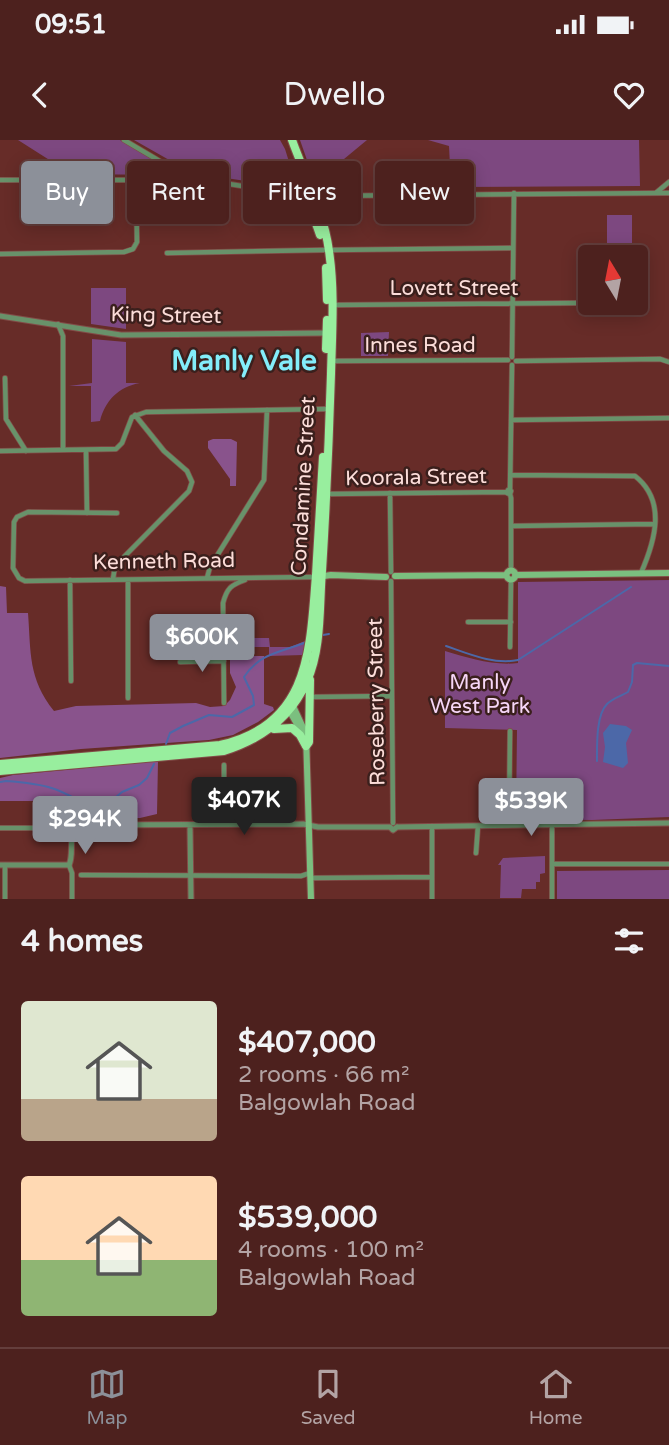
<!DOCTYPE html>
<html lang="en">
<head>
<meta charset="utf-8">
<style>
	:root { --surface:#4d211e; --page:#542927; --text:#f1f3f6; --muted:#b3a3a4; --line:#643e3c; --accent:#8c9099 }
	body { margin:0; font-family:"Varela Round",sans-serif; background:var(--page); color:var(--text); height:100vh; display:flex; flex-direction:column; font-size:26px; white-space:nowrap }
	* { box-sizing:border-box; margin:0 }
	p { font-size:23px; color:var(--muted) }
	.icon { flex:none; width:38px; height:38px; fill:none; stroke:currentColor; stroke-width:2; stroke-linecap:round; stroke-linejoin:round }
	.map { position:relative; height:759px; overflow:hidden }
	.side { display:flex; flex-direction:column; background:var(--surface); flex:1 }
	.side>* { flex:none }
	.guide { position:absolute; left:21px; top:21px; width:628px; height:63px; display:flex; gap:14px }
	.needle { width:46px; rotate:350deg }
	.controls { position:absolute; left:578px; top:105px; display:grid; gap:14px }
	.controls a { display:grid; place-items:center; width:70px; height:70px; border-radius:7px; background:var(--surface); box-shadow:0 4px 18px #0003,0 0 0 2px var(--line); font-size:35px }
	.price { position:absolute; translate:-50% -60px; padding:0 16px; border-radius:7px; background:var(--accent); color:#fff; font-size:23px; line-height:46px; filter:drop-shadow(0 2px 4px #0008) }
	.price::after { content:''; position:absolute; left:50%; top:42px; width:21px; height:16px; margin-left:-10px; background:inherit; clip-path:polygon(0 0,100% 0,50% 100%) }
	.price.current { background:#222; color:#fff }
	ul { padding:0; list-style:none }
	li { display:flex; align-items:center; gap:21px; height:175px; padding:0 21px }
	li span { display:grid; place-items:center; flex:none; width:196px; height:140px; border-radius:7px; color:#555 }
	li>.icon { margin-inline-start:auto }
	span .icon { width:84px; height:84px; fill:#fffc; stroke-width:1 }
	li b { font-size:30px }
	h2 { display:flex; justify-content:space-between; align-items:center; height:84px; padding:0 21px; font-size:30px }
	.tag { padding:0 24px; border-radius:7px; background:var(--surface); box-shadow:0 4px 18px #0003,0 0 0 2px var(--line); font-size:24px; line-height:63px }
	.tag.current { background:var(--accent); color:#fff }
	.status { display:flex; justify-content:space-between; align-items:center; height:49px; padding:0 35px; background:var(--surface); direction:ltr }
	.status svg { height:19px; fill:currentColor }
	header { display:flex; justify-content:space-between; align-items:center; height:91px; padding:0 21px; background:var(--surface); font-size:32px; font-weight:600 }
	.tabs { display:flex; justify-content:space-around; align-items:center; height:98px; border-top:2px solid var(--line); background:var(--surface); font-size:19px; color:var(--muted) }
	.tabs a { display:grid; justify-items:center; gap:4px }
	.tabs .current { color:var(--accent) }
	.map>svg:first-child { display:block }
	.green { fill:#7d4880 }
	.forest { fill:#89538c }
	.water { fill:#4c68a8 }
	.lines { fill:none; stroke-linecap:round; stroke-linejoin:round }
	.stream { stroke:#4c68a8; stroke-width:2 }
	.minor-casing { stroke:#824c48; stroke-width:6 }
	.tertiary-casing { stroke:#824c48; stroke-width:7 }
	.secondary-casing { stroke:#824c48; stroke-width:8 }
	.trunk-casing { stroke:#824c48; stroke-width:10 }
	.minor { stroke:#68926a; stroke-width:4.5 }
	.tertiary { stroke:#68926a; stroke-width:5 }
	.secondary { stroke:#7bbf7f; stroke-width:6 }
	.trunk { stroke:#98ee9e; stroke-width:8 }
	.labels { text-anchor:middle; stroke-width:5; stroke-linejoin:round; paint-order:stroke }
	.street-label { font-size:21px; fill:#fcddd9; stroke:#3a1f1c }
	.park-label { font-size:21px; fill:#f6d6f7; stroke:#3a1f1c }
	.district-label { font-size:28px; font-weight:bold; fill:#83edfa; stroke:#3a1f1c }
</style>
</head>
<body>
<div class="status"><b>09:51</b><svg viewBox="0 0 49 12"><path d="M0 12V9h3v3zM5 12V6h3v6zM10 12V3h3v9zM15 12V0h3v12zM26 1h20v11H26zM47 4h2v5h-2z"/></svg></div>
<header><svg class="icon" aria-label="back" viewBox="0 0 24 24"><path d="M15 5l-7 7 7 7"/></svg>Dwello<svg class="icon" aria-label="heart" viewBox="0 0 24 24"><path d="M12 20l-8-8c-3-5 5-10 8-4 3-6 11-1 8 4z"/></svg></header>
<div class="map">
<svg width="669" height="759" viewBox="0 0 669 759">
	<rect width="100%" height="100%" fill="#672c28"/>
	<path class="green" d="M18,0H120L168,28L167,35L70,34L52,29L51,21Z
		M134,0H280L285,9L297,47L293,48L192,33Z
		M300,0H367L315,43Z
		M428,0H639L640,46L451,47L449,6Z
		M607,75H632V117H607Z
		M91,148H126V189L91,184Z
		M389,192L388,216H361V193Z
		M92,199L126,202V243H140C118,247 105,261 100,281L91,282V246H69L92,243Z
		M669,440V677L592,680L519,679L516,675L517,590L445,588V511C468,518 494,526 518,523V442Z
		M249,498H269L270,507H290L305,501L303,515L269,516V507H249Z
		M545,716V733L540,734V742H536V749H522L521,758H500L501,725H498L503,718Z
		M669,730V759H557V731Z"/>
	<path class="forest" d="M213,299H231L237,302L236,346H230V339L208,308V301Z
		M0,446L6,447L7,473H28C31,513 28,538 54,571L76,566L115,565L196,563L210,567L224,566L230,560L236,547L230,533V516H264V564L273,567L274,570L258,582L233,595L209,600L81,609L0,618Z
		M158,621L157,674L140,678L71,679L58,661H0V638L13,635Z"/>
	<path class="water" d="M610,584L626,586L632,590L626,603L628,623L623,628L603,622L605,607L603,593Z"/>
	<g class="lines">
		<path class="stream" d="M323,495L329,494
			M446,506C469,514 494,525 518,520L631,447
			M166,604L170,593L183,586L209,575L232,577L254,565L253,556L244,537C260,513 279,513 304,503
			M597,621C597,605 596,575 607,564C613,558 621,556 628,552L632,542L633,525L637,523L669,526
			M0,642L6,641C48,644 58,648 94,669L104,667L122,652L139,645L147,638L154,624"/>
		<g class="minor-casing">
			<path id="minor" d="M124,0L168,26L173,31V39
				M0,40H204L306,56
				M657,52L669,42
				M313,56L669,53
				M329,110L513,108
				M167,113L324,110
				M0,114L124,112L133,109L137,102L136,39
				M333,165L576,163
				M58,184L63,196V310
				M512,217L514,53
				M332,221L508,220
				M516,221L660,219L669,222
				M5,238L6,279L26,311
				M511,280L669,278
				M86,310L87,373
				M0,311L116,309L122,303L132,277L146,272L325,269
				M511,335L635,336C667,361 655,401 641,433
				M510,350L512,225
				M390,353L391,432
				M327,354L506,352
				M510,354L511,351L508,350L507,353L510,354L511,358V431
				M117,373L28,372L17,377L14,382L13,428L19,438L25,441L315,437
				M511,386L654,384
				M207,438L210,427L264,340L267,270
				M113,439L115,426L189,351L192,342L187,331L164,311L135,275
				M70,440L71,541
				M391,441L393,683
				M468,482H511
				M510,507L511,440
				M180,522L224,521
				M309,557L392,556
				M128,558V440
				M224,563L223,463C227,448 231,445 245,440
				M224,679L278,652
				M224,681V625
				M509,685L510,591
				M432,686V759
				M0,688H68L73,691
				M476,713L478,686
				M552,724H669
				M5,725V759
				M69,725L72,733V759
				M81,735L301,736L310,733
				M311,738L432,737
				M552,759V685"/>
		</g>
		<g class="tertiary-casing">
			<path id="tertiary" d="M0,176L121,195L327,193
				M190,686L191,759
				M397,687L669,683
				M0,725H69C76,709 63,690 87,685L303,684L318,687H390L393,690L397,687"/>
		</g>
		<g class="secondary-casing">
			<path id="secondary" d="M506.5 435a4.5 4.5 0 1 1 9 0a4.5 4.5 0 1 1-9 0Z
				M515,435L669,433
				M395,436L506,435
				M317,437L331,435L386,437
				M293,566L306,594L311,759
				M289,570L301,591"/>
		</g>
		<g class="trunk-casing">
			<path id="trunk" d="M295,24L320,95
				M326,128L327,160
				M326,209L327,180
				M274,589L292,588L300,595L306,606
				M306,606L309,602L310,540
				M0,624L220,605C310,585 310,510 316,435C318,396 321,356 323,317
				M0,631L224,611C262,599 291,578 307,541C322,508 319,466 322,431C326,365 329,299 331,234C332,193 335,151 329,111C324,73 305,36 292,0"/>
		</g>
		<use href="#minor" class="minor"/>
		<use href="#tertiary" class="tertiary"/>
		<use href="#secondary" class="secondary"/>
		<use href="#trunk" class="trunk"/>
	</g>
	<g class="labels">
		<g class="street-label">
			<text x="454" y="155">Lovett Street</text>
			<text transform="translate(166 175) rotate(1)" y="7">King Street</text>
			<text x="420" y="212">Innes Road</text>
			<text transform="translate(416 337) rotate(-1)" y="7">Koorala Street</text>
			<text transform="translate(303 346) rotate(-87)" y="7">Condamine Street</text>
			<text transform="translate(164 421) rotate(-1)" y="7">Kenneth Road</text>
			<text transform="translate(376 562) rotate(-91)" y="7">Roseberry Street</text>
		</g>
		<g class="park-label">
			<text x="480" y="549">Manly<tspan x="480" dy="24">West Park</tspan></text>
		</g>
		<g class="district-label">
			<text x="244" y="230">Manly Vale</text>
		</g>
	</g>
</svg>
<div class="controls">
<a><svg class="needle" viewBox="-14 -14 28 28"><path d="M0-13l5 13h-10z" fill="#e53935"/><path d="M0 13l5-13h-10z" fill="#b3a3a4"/></svg></a>
</div>
<b class="price" style="left:202px;top:534px">$600K</b>
<b class="price current" style="left:244px;top:697px">$407K</b>
<b class="price" style="left:531px;top:698px">$539K</b>
<b class="price" style="left:85px;top:716px">$294K</b>
<div class="guide">
<a class="tag current">Buy</a>
<a class="tag">Rent</a>
<a class="tag">Filters</a>
<a class="tag">New</a>
</div>
</div>
<section class="side">
<h2>4 homes<svg class="icon" aria-label="filters" viewBox="0 0 24 24"><path d="M4 7h16M4 17h16"/><circle cx="9" cy="7" r="2"/><circle cx="15" cy="17" r="2"/></svg></h2>
<ul>
<li><span style="background:linear-gradient(#dfe7d0 70%,#b9a48a 0)"><svg class="icon" aria-label="home" viewBox="0 0 24 24"><path d="M3 11l9-7 9 7M6 9v11h12V9"/></svg></span><div><b>$407,000</b><p>2 rooms · 66 m²</p><p>Balgowlah Road</p></div></li>
<li><span style="background:linear-gradient(#ffd9b3 60%,#8fb573 0)"><svg class="icon" aria-label="home" viewBox="0 0 24 24"><path d="M3 11l9-7 9 7M6 9v11h12V9"/></svg></span><div><b>$539,000</b><p>4 rooms · 100 m²</p><p>Balgowlah Road</p></div></li>
</ul>
</section>
<nav class="tabs">
<a class="current"><svg class="icon" aria-label="map" viewBox="0 0 24 24"><path d="M3 6l6-2 6 2 6-2v14l-6 2-6-2-6 2zM9 4v14M15 6v14"/></svg>Map</a>
<a><svg class="icon" aria-label="saved" viewBox="0 0 24 24"><path d="M7 4h10v16l-5-4-5 4z"/></svg>Saved</a>
<a><svg class="icon" aria-label="home" viewBox="0 0 24 24"><path d="M3 11l9-7 9 7M6 9v11h12V9"/></svg>Home</a>
</nav>
</body>
</html>
